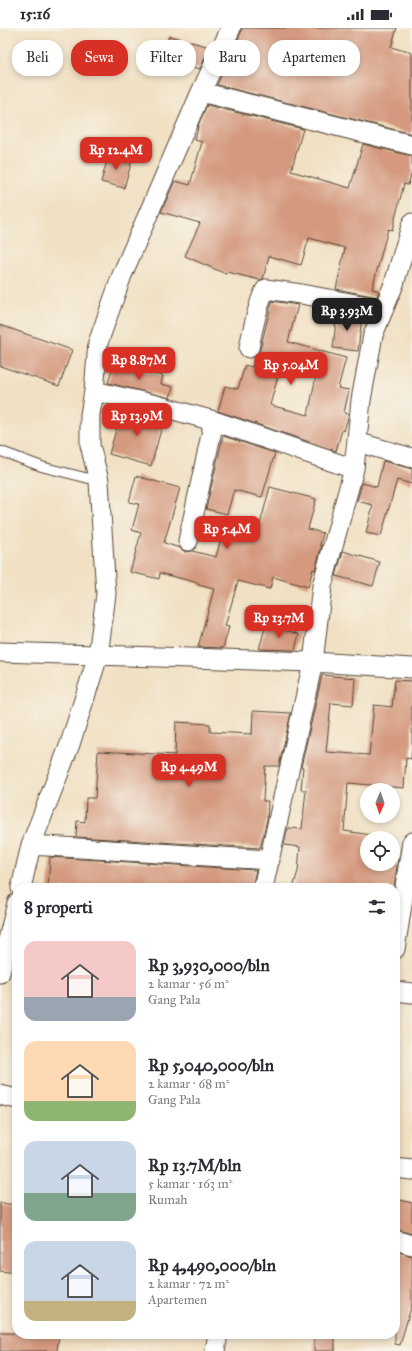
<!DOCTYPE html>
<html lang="id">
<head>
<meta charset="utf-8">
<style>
	:root { --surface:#fff; --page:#f2f2f3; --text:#2b2b33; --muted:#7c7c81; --accent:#d93025 }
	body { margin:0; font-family:"IM FELL Great Primer",serif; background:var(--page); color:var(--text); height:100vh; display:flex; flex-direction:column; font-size:15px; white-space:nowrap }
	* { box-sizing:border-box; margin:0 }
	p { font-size:13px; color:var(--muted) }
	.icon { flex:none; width:22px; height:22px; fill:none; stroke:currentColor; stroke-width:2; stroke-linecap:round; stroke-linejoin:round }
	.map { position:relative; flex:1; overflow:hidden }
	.sheet { position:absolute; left:12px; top:855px; width:388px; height:456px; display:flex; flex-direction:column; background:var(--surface); border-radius:16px; box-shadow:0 2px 6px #0003 }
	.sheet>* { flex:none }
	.hud { position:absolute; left:12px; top:12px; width:388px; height:36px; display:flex; gap:8px }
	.needle { width:26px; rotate:182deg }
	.controls { position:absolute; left:360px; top:755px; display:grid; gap:8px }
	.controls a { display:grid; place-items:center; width:40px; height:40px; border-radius:50%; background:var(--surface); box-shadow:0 2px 6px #0003; font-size:20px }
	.price { position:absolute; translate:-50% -34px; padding:0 9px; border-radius:8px; background:var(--accent); color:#fff; font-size:13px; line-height:26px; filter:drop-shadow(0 1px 2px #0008) }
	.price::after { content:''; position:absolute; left:50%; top:24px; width:12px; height:9px; margin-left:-6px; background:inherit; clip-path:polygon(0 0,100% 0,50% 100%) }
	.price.active { background:#222; color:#fff }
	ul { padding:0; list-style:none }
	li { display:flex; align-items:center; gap:12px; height:100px; padding:0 12px }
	li span { display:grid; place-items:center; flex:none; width:112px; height:80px; border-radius:12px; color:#555 }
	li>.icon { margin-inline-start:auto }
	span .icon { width:48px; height:48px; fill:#fffc; stroke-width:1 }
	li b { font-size:17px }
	h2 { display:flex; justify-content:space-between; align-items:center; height:48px; padding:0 12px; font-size:17px }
	.tag { padding:0 14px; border-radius:16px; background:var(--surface); box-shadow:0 2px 6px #0003; font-size:14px; line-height:36px }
	.tag.active { background:var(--accent); color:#fff }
	.status { display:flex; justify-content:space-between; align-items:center; height:28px; padding:0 20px; background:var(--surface); direction:ltr }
	.status svg { height:11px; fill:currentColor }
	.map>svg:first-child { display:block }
	.building { fill:#d4997e; fill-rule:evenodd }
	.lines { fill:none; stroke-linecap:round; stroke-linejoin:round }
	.service-casing { stroke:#564537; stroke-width:11 }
	.minor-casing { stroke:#564537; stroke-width:21 }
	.service { stroke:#fff; stroke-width:9 }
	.minor { stroke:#fff; stroke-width:19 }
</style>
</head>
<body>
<div class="status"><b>15:16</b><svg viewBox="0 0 49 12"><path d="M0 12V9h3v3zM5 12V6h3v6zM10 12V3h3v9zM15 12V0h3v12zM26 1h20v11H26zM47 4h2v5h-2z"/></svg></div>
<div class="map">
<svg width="412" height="1323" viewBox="0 0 412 1323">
	<rect width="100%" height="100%" fill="#f7f3e8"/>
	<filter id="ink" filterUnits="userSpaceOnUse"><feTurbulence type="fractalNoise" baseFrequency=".025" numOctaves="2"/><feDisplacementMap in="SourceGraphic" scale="8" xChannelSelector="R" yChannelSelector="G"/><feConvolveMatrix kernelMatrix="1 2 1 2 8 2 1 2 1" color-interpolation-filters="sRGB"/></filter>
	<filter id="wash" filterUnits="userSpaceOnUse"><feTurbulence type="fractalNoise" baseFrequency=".012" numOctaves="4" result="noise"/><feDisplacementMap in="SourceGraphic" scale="16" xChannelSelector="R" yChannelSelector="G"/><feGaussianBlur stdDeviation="0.9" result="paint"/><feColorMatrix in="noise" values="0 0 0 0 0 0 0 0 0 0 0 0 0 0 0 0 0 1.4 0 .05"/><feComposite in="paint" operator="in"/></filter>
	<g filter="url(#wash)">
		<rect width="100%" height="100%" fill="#f1e0c2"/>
		<g id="blocks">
			<path class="building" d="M242,0H397L391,19L412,25V106L217,57L241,5Z
				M169,8L210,19L200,41L162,30Z
				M207,77L303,101L291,143L350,160L363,116L412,128V144L408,157L404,156L392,202L388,201L372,261L379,263L377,269L336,261L345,220L309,210L301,237L269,228L263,251L260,252L227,244L226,246L185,228L200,195L161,184L175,153L190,157L202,114L195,112L199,95Z
				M109,126L132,132L124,160L101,154Z
				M272,273L298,277L288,314L346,330L338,360L349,362L344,385L349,386L348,390L344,403L342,402L336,423L218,383L225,358L238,361L245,337L252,339L256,328L260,322ZM282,334L317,343L308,387L270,377Z
				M337,284L362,288L358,323L333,320Z
				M0,297L72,322L59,358L0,338Z
				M114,335L163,348L161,356L173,359L170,370L108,355Z
				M122,381L164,391L151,438L109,426Z
				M223,408L275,425L262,469L234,462L227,486L206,481Z
				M383,433L412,441V456L397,452L381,508L366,505L373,477L357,473L362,455L377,459Z
				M136,448L180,460L164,515L180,520L185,524L192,523L216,529L225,495L258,504L270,459L316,471L308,501L323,505L320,517H322L315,542L313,541L308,559L273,549L270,561L238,553L225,598L229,599L223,620L198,619L214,561L198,557V555L160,545L159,551L130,544L141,505L132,502L139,476L129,474Z
				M343,523L380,534L373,558L336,548Z
				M266,597L299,606L295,622L259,621Z
				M322,647L355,650L353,677L331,675L326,724L369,727L374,677L392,679L395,652L412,653V718L411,731L406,730L404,760L348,755L344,803L379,808V810H367V836H393V830L398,831L394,860H293L298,843L300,819L284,817L288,800L302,801L306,762H301L303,739H301Z
				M253,683L291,685L279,738H265L263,773H268L267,792L260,820L76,809L77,793L85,794L86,770H95L98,723L175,727L176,694L210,696V704L252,706Z
				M50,829L256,842L252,860H48Z
				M395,1171L412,1175V1206L395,1201Z
				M0,1175L17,1177V1245L0,1243Z
				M395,1223L412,1228V1276L400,1317L395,1316Z
				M0,1305L59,1306L57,1323H0Z
				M314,1306H335V1323H314Z"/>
		</g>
	</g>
	<g filter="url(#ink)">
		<use href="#blocks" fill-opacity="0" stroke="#564537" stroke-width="1"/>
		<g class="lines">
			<g class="service-casing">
				<path id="service" d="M0,423L43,439L99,453"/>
			</g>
			<g class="minor-casing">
				<path id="minor" d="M201,64L412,117
					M249,320C251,309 260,266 266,261L301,266L384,281
					M94,363L152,376L214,393L354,441
					M357,414L412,430
					M188,513L214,393
					M0,624L313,634L412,640
					M31,817L270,832
					M21,860L31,817L70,716L98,628L106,566L99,453L90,417V387L94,363L98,315L122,247L201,64L231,0
					M263,860L313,634L322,558L354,441L361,372L373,307L394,256L412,195
					M395,921L412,814
					M0,945L17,875
					M395,963L412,965
					M0,1067L17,1071
					M395,1140L412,1142
					M395,1212L412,1217
					M215,1323L218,1306"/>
			</g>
			<use href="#service" class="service"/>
			<use href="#minor" class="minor"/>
		</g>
	</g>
</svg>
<div class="controls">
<a><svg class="needle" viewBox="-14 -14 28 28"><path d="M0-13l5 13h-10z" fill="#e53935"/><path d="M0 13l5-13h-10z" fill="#7c7c81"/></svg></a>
<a><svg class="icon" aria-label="locate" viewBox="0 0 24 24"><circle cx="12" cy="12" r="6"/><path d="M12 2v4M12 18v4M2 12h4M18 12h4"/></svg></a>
</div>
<b class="price" style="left:116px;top:143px">Rp 12.4M</b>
<b class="price active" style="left:347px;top:304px">Rp 3.93M</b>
<b class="price" style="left:139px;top:353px">Rp 8.87M</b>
<b class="price" style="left:291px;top:358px">Rp 5.04M</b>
<b class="price" style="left:137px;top:409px">Rp 13.9M</b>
<b class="price" style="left:227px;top:522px">Rp 5.4M</b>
<b class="price" style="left:279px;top:611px">Rp 13.7M</b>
<b class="price" style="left:189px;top:760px">Rp 4.49M</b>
<div class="hud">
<a class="tag">Beli</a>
<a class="tag active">Sewa</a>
<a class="tag">Filter</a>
<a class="tag">Baru</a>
<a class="tag">Apartemen</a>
</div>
<section class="sheet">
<h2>8 properti<svg class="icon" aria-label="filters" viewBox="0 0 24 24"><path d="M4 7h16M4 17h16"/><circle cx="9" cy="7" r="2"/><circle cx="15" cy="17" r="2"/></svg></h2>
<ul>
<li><span style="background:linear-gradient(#f6c9c9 70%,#9aa5b1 0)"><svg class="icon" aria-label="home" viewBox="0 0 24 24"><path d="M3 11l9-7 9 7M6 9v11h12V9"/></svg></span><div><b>Rp 3,930,000/bln</b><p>2 kamar · 56 m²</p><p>Gang Pala</p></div></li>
<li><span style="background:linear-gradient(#ffd9b3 75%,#8fb573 0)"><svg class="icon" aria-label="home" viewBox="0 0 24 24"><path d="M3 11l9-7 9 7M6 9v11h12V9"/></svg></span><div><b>Rp 5,040,000/bln</b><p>2 kamar · 68 m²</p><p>Gang Pala</p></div></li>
<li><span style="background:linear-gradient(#c9d6e8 65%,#7fa58c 0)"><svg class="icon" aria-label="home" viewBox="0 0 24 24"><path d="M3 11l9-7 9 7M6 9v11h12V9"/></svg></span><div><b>Rp 13.7M/bln</b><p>5 kamar · 163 m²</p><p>Rumah</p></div></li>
<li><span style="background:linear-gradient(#c9d6e8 75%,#c2b280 0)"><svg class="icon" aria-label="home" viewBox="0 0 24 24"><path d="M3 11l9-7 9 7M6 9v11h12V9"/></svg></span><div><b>Rp 4,490,000/bln</b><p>2 kamar · 72 m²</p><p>Apartemen</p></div></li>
</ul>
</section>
</div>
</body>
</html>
